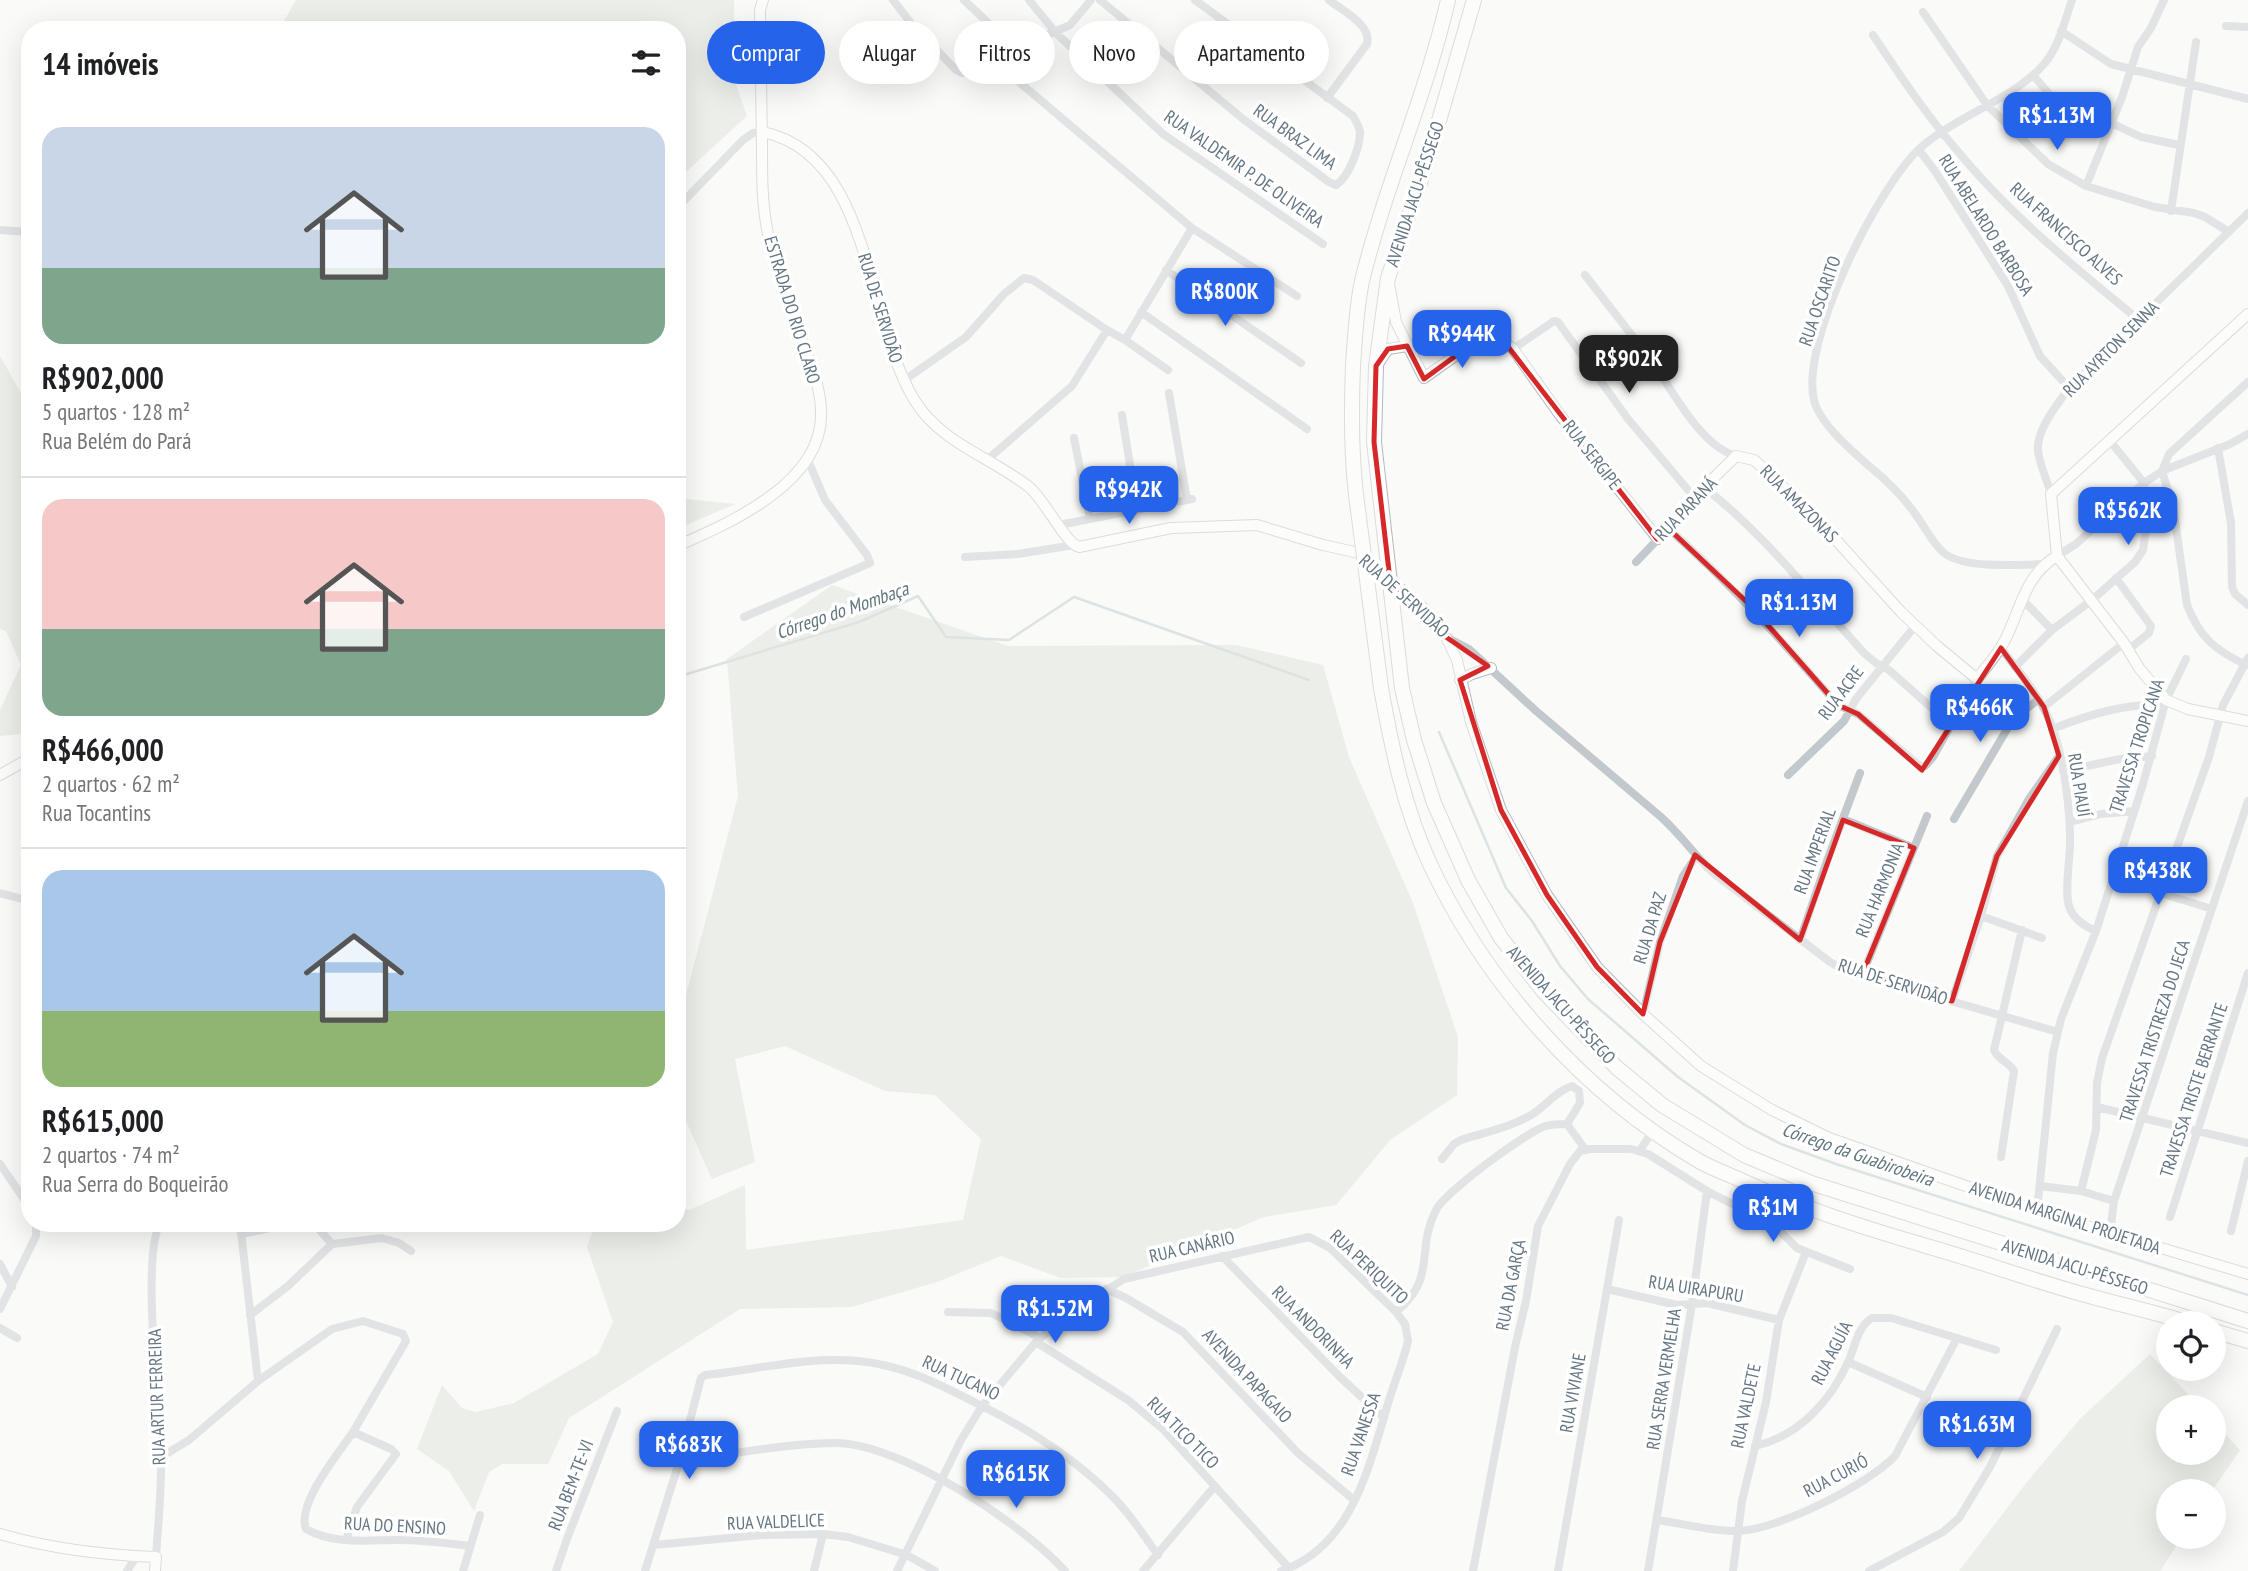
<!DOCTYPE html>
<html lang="pt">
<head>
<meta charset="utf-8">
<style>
	:root { --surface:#fff; --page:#f6f6f6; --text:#202124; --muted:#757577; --line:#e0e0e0; --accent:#2563eb }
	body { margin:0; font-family:"PT Sans Narrow",sans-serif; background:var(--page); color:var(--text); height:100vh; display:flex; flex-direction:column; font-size:26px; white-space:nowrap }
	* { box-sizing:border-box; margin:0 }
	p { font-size:23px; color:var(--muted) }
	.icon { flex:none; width:38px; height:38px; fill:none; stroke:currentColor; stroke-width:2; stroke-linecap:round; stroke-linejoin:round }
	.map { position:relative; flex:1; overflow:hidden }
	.drawer { position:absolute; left:21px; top:21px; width:665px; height:1211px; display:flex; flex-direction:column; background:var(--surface); border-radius:28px; box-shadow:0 7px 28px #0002 }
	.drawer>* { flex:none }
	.top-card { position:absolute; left:707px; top:21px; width:665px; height:63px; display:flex; gap:14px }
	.tools { position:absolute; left:2156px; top:1311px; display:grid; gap:14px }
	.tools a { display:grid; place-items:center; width:70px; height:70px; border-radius:50%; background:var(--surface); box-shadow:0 7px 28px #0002; font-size:35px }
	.price { position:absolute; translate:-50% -60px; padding:0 16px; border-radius:14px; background:var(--accent); color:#fff; font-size:23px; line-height:46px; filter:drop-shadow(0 2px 4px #0008) }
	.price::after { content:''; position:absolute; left:50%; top:42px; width:21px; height:16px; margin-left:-10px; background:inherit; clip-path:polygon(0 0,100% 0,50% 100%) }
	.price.on { background:#222; color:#fff }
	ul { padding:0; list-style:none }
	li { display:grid; align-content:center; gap:14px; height:371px; padding:0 21px }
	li+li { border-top:2px solid var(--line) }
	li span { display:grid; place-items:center; height:217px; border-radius:21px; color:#555 }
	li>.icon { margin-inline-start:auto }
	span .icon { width:126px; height:126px; fill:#fffc; stroke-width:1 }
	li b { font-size:30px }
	h2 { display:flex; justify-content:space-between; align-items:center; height:84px; padding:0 21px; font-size:30px }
	.chip { padding:0 24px; border-radius:32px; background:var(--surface); box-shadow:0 7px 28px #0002; font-size:24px; line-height:63px }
	.chip.on { background:var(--accent); color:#fff }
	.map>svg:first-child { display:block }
	.green { fill:#dadfd7 }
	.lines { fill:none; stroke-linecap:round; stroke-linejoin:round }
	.stream { stroke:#bbc7cb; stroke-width:2.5 }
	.secondary-casing { stroke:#b3babf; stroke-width:12 }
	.highway-casing { stroke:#b4b9bd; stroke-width:16 }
	.street { stroke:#c3c8cc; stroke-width:8 }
	.secondary { stroke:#fff; stroke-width:10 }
	.highway { stroke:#fff; stroke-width:14 }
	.highway-bridge-casing { stroke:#b4b9bd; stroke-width:16; stroke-linecap:butt }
	.highway-bridge { stroke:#fff; stroke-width:14 }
	.marked { fill:none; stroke:#d62828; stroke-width:5; stroke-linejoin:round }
	.labels { text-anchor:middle; stroke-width:7; stroke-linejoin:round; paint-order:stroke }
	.street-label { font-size:18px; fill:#657683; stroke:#fff }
	.water-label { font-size:19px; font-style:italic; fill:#60757c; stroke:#fff }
</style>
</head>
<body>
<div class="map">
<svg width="2248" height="1571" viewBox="0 0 2248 1571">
	<rect width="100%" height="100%" fill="#fafaf8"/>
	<path class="green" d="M296,0H734L735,82L747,116L677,180V30H279Z
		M0,356L30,409V733L0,736V710L21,665L6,631L0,629Z
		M677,498L735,504L677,529Z
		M832,585L1008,646L1236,645L1323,665L1349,757L1413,903L1458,1037L1457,1095L1390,1140L1336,1205L1264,1217L1123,1277L1061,1278L1001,1256L937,1282L851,1307L740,1309L569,1418L548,1464H502L489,1472L474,1511L449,1471L417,1449L442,1385L462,1408L476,1412L514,1403L598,1354L613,1322L587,1247L596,1223H677V1207L689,1210L745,1185L746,1250L963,1220L981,1139L935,1095L885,1091L785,1046L735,1059L755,1162L712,1179L677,1101V1030L738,796L727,659Z
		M2150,1354L2200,1407H2168V1452H2214V1422L2240,1450L2212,1491H2168V1536L2182,1537L2160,1571H1959L2027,1482L2080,1419Z"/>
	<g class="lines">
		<path class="stream" d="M677,677L859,622L918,596L946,637L1009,640L1074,597L1309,680
			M1439,732L1506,888L1532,921L1560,966L1588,999L1678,1077L1745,1125L1781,1144L1836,1164L2248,1295
			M26,823H30"/>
		<g class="secondary-casing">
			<path id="secondary" d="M762,132C873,154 865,321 915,401C941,443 991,457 1029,487C1045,500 1065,543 1079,547L1171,528L1257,525L1323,545L1359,553L1429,613L1446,637L1457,660L1471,722L1501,810L1547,895L1597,967L1643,1014L1701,1066L1772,1110L1829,1138L2037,1211L2248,1274
				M1390,289L1396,322L1424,378L1480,338L1494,333L1513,349L1560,415L1658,539L1694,497L1736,456L1754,460L1774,478L1827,530L1901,612L1937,646L1977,679C1987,666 1999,653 2006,638C2021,608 2025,575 2057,556
				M1378,364L1388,349L1407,346
				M677,546C730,523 824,482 821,412C821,388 810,363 802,340C789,305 776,270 768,234C762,206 762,177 762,148C761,102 761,56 760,10L763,0
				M2057,556L2051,494L2248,314
				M2057,556L2124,643L2139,668L2166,700L2188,709L2248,721
				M1460,680L1472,674L1491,668
				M0,775L30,758
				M0,1534C52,1549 102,1555 156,1557L155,1571"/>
		</g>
		<g class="highway-casing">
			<path id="highway" d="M1358,510C1351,462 1351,414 1353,366C1355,338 1356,309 1362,281C1385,186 1426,96 1448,0
				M1385,539L1374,442L1376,366L1388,278L1427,162L1474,0
				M1381,688C1392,749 1404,808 1430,864C1486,984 1584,1094 1699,1161C1713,1169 1730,1175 1745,1182C1802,1208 1862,1227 1923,1245C1976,1260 2028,1279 2082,1294C2117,1304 2154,1312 2189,1323
				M1402,688L1414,740L1434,803L1468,880L1501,938L1544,992L1616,1067L1662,1105L1744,1155L1811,1183L2248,1321
				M2214,1331L2248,1341"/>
		</g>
		<path class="street" d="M893,0L911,23L956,70L962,73L1070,25L1091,0
			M964,0L1016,49
			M1029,0L1056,33L1163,134L1323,244
			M1100,0L1243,119L1329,182L1336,185C1349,177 1360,147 1360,132C1359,126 1356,121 1353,116L1195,0
			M1923,12L1987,105L2048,164L2086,186L2155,207L2194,213L2205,217L2229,232
			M2226,26L2248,27
			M2061,31L2111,64L2248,99
			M1873,35C1899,74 1925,113 1955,148C2008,213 2074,267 2139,320
			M993,60L1192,228L1297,296
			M2033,75C2054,100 2074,125 2107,134
			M1327,98L1367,44C1372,25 1343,11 1329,0
			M2111,123L2141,137L2179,145
			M1919,150L1935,171L2008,286L2040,356L2069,388
			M2086,186L2122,97L2138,47L2151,28L2164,0
			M677,208L743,140L753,133L762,132
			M2171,211L2196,42
			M0,230L30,232
			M1166,270L1301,363
			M1585,275C1606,302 1627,329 1648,356C1671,386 1698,445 1736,456
			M1141,312L1307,429
			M1125,340L1168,370
			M1513,349L1554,321L1558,322L1628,419L1694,497
			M903,381L966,337L1004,294L1024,278L1033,280L1107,330L1125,340L1192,228
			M1169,393L1187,500
			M1122,415L1137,509
			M1074,438L1090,519
			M2218,448L2231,523L2232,587L2235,594L2248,605
			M987,460L1072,386L1107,330
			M2162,471L2173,506L2187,605C2200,638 2215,650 2246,665
			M2162,471L2169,454L2248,382
			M1705,488C1765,535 1813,597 1864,653L1876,663L1889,670L1951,725
			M2051,494C2047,480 2040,466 2038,451C2036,430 2057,405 2069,388L2248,213
			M1059,525L1192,499
			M1668,528C1730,583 1784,643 1838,705L1858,714L1921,767L1925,766L1933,757L1977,679
			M2057,556L2076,544L2144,483L2162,471L2230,444L2248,434
			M965,557L1018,554L1074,545
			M1636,562L1658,539
			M2043,564C2018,565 1964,569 1944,553C1932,543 1925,527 1916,515C1907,502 1896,490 1884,479C1864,461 1820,427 1814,400C1800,342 1876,191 1918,150C1953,117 2015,99 2045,63C2059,46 2065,20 2072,0
			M2116,578L2151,626L2149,633L2128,650
			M2021,598L2052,630
			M744,617L870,563L867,555L825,500L807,458
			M1446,637L1469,649L1535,710L1661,817C1680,834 1694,854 1712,872L1830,962L1844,970L2058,1032
			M2001,648C2014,665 2032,686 2042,705C2062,740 2069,796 2070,836C2071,855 2064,890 2069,906C2073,919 2084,926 2096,931
			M2015,667L2052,630L2092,600L2135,562L2143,550L2147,522L2144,483L2110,441
			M2044,707L2124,643
			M2052,729C2088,715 2125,703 2165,705
			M2063,771L2120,759L2152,756
			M1788,775L1844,721L1856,699L1915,626
			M1843,819L1914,848
			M1954,819L2013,719L2039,699
			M2070,822L2101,814L2134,811
			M2112,878L2212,909
			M0,893L30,901
			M1981,916L2042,938
			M1800,940L1827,861L1860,773
			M1862,975L1927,816
			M1952,1001L1981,916L1997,856L2029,799L2059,756
			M1643,1014L1660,942L1683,876L1696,857
			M2097,1107L2248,1143
			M1640,1150L1653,1131
			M2001,1157L2014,1071C2008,1061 1998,1060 1994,1050L2022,930
			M1442,1159L1454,1144L1461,1140C1485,1132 1509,1128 1531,1115C1545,1107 1556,1091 1572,1086L1579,1091L1580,1103L1567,1124
			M0,1164L30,1208
			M2040,1186L2081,1191L2114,1201
			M2081,1191L2096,1130L2097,1083L2102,1058L2209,757L2223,705L2248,658
			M2037,1211L2053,1053L2061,1019L2096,931L2143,784L2166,700L2186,659
			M2170,1217L2248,973
			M240,1223L258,1381
			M310,1223L318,1228L332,1244
			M2231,1231L2248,1161
			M2110,1233L2114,1201L2248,801
			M241,1234L295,1223
			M1222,1256L1339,1376L1384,1418
			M0,1264L12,1287
			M1106,1289L1126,1298L1183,1332L1298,1453L1354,1500
			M1607,1289L1677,1305L1707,1303L1779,1320
			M0,1309L36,1236V1223
			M948,1312L991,1313L1041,1338
			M1396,1312C1438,1277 1415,1251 1436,1210C1444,1193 1526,1132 1546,1126C1552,1124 1560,1124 1567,1124L1585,1149
			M250,1315L288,1286L332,1244L382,1238L399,1243L411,1251
			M0,1328L17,1338
			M1036,1342L1128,1400L1164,1430L1289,1568
			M1848,1362L1927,1397
			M353,1432C339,1453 296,1504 306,1529C334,1545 367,1540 398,1540C422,1540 446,1543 470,1546
			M1755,1446C1799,1436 1831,1401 1849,1360C1855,1346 1858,1326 1872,1318H1891L1996,1350
			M161,1457L189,1440L258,1381L332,1329L363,1321L403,1334L406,1341L353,1432L391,1449L396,1454L357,1507L346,1540
			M680,1459C732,1456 783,1443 835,1443C900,1443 1022,1523 1065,1571
			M1657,1520C1681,1523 1714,1532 1737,1531C1776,1531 1869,1484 1895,1456L1957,1338
			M654,1545L761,1535L823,1534L848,1537L907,1555L935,1571
			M156,1557C158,1523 162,1489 161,1455C160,1407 141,1259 160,1223
			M127,1571L136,1557
			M463,1571L480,1515
			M556,1571L567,1539L617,1411
			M645,1571L680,1459L701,1378L705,1375C755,1370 807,1356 858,1361C904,1365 941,1385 982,1406C1028,1429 1075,1459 1112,1496C1130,1513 1143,1535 1158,1555
			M814,1571L823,1534
			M897,1571L961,1440L982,1406L1036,1342L1069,1314L1124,1279L1309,1237L1330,1248L1396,1312L1405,1324L1408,1341C1403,1363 1393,1385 1387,1407C1368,1470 1351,1547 1281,1571
			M1143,1571L1214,1487
			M1473,1571L1515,1347L1526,1301L1538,1226L1570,1164L1580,1151L1591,1149H1631L1648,1154L1707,1191L1775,1226L1797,1248L1850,1269
			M1558,1571L1619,1220
			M1648,1571L1692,1304L1707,1191
			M1733,1571L1742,1501L1766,1402L1779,1320L1806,1252
			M1869,1571L1943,1532L1959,1518L1990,1467L2057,1329"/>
		<use href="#secondary" class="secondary"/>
		<use href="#highway" class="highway"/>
		<g class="highway-bridge-casing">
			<path id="highway-bridge" d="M1358,510L1381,688
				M1385,539L1402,688"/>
		</g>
		<use href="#highway-bridge" class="highway-bridge"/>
	</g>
	<path d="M0 0H2248V1571H0ZM1499,335L1657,539L1668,528L1751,606L1838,705L1858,714L1922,770L2001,648L2044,707L2059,756L1997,856L1952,1001L1862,975L1914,848L1843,820L1800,940L1695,855L1660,942L1643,1014L1597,967L1547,895L1501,810L1460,680L1488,666L1446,637L1390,580L1374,442L1376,366L1388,349L1407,346L1424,379L1480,338Z" fill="#fafaf8" fill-opacity=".55" fill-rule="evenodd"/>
	<path class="marked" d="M1499,335L1657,539L1668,528L1751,606L1838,705L1858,714L1922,770L2001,648L2044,707L2059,756L1997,856L1952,1001L1862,975L1914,848L1843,820L1800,940L1695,855L1660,942L1643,1014L1597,967L1547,895L1501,810L1460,680L1488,666L1446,637L1390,580L1374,442L1376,366L1388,349L1407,346L1424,379L1480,338Z"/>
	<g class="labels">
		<g class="street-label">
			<text transform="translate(1295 137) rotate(36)" y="6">RUA BRAZ LIMA</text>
			<text transform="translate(1244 169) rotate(35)" y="6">RUA VALDEMIR P. DE OLIVEIRA</text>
			<text transform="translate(1415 194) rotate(-72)" y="6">AVENIDA JACU-PÊSSEGO</text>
			<text transform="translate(1986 225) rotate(58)" y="6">RUA ABELARDO BARBOSA</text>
			<text transform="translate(2066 234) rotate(42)" y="6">RUA FRANCISCO ALVES</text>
			<text transform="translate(1820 301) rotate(-71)" y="6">RUA OSCARITO</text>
			<text transform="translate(880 308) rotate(73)" y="6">RUA DE SERVIDÃO</text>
			<text transform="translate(792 310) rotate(73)" y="6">ESTRADA DO RIO CLARO</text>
			<text transform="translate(2111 349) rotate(-45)" y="6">RUA AYRTON SENNA</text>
			<text transform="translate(1592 455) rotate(52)" y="6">RUA SERGIPE</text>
			<text transform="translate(1799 504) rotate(45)" y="6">RUA AMAZONAS</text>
			<text transform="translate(1686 509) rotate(-46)" y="6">RUA PARANÁ</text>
			<text transform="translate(1404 596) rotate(42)" y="6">RUA DE SERVIDÃO</text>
			<text transform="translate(1841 693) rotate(-53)" y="6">RUA ACRE</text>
			<text transform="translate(2137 746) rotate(-72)" y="6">TRAVESSA TROPICANA</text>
			<text transform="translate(2079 785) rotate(81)" y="6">RUA PIAUÍ</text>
			<text transform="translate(1815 851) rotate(-70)" y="6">RUA IMPERIAL</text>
			<text transform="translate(1880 890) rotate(-68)" y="6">RUA HARMONIA</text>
			<text transform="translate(1650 928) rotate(-73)" y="6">RUA DA PAZ</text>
			<text transform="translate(1893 982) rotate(18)" y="6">RUA DE SERVIDÃO</text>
			<text transform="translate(1561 1005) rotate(48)" y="6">AVENIDA JACU-PÊSSEGO</text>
			<text transform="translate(2155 1031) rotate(-72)" y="6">TRAVESSA TRISTREZA DO JECA</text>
			<text transform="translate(2194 1090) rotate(-72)" y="6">TRAVESSA TRISTE BERRANTE</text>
			<text transform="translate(2065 1218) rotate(18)" y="6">AVENIDA MARGINAL PROJETADA</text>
			<text transform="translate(1192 1247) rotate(-13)" y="6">RUA CANÁRIO</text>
			<text transform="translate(1369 1267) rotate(43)" y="6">RUA PERIQUITO</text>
			<text transform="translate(2075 1267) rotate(17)" y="6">AVENIDA JACU-PÊSSEGO</text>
			<text transform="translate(1511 1285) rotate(-79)" y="6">RUA DA GARÇA</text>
			<text transform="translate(1696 1289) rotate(9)" y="6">RUA UIRAPURU</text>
			<text transform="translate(1313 1327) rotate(45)" y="6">RUA ANDORINHA</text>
			<text transform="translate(1832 1353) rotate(-63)" y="6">RUA AGUÍA</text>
			<text transform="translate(1247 1376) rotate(47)" y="6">AVENIDA PAPAGAIO</text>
			<text transform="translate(961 1378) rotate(25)" y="6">RUA TUCANO</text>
			<text transform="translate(1664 1379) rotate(-81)" y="6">RUA SERRA VERMELHA</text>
			<text transform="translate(1573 1393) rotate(-80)" y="6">RUA VIVIANE</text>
			<text transform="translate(157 1397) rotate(-92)" y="6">RUA ARTUR FERREIRA</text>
			<text transform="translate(1746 1406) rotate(-78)" y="6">RUA VALDETE</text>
			<text transform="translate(1183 1433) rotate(45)" y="6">RUA TICO TICO</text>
			<text transform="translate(1361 1434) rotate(-71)" y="6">RUA VANESSA</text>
			<text transform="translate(1836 1476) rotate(-28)" y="6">RUA CURIÓ</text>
			<text transform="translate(571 1485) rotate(-69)" y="6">RUA BEM-TE-VI</text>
			<text transform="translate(776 1522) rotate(-2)" y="6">RUA VALDELICE</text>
			<text transform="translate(395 1526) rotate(3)" y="6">RUA DO ENSINO</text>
		</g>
		<g class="water-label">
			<text transform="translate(842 610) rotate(-19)" y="7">Córrego do Mombaça</text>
			<text transform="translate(1858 1154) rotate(19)" y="7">Córrego da Guabirobeira</text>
		</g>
	</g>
</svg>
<div class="tools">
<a><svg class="icon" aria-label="locate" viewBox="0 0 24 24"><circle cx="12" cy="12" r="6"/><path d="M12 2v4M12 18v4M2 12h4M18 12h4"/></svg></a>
<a>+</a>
<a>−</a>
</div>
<b class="price" style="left:2057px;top:152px">R$1.13M</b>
<b class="price" style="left:1225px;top:328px">R$800K</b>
<b class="price" style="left:1462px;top:370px">R$944K</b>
<b class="price on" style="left:1629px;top:395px">R$902K</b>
<b class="price" style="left:1129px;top:526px">R$942K</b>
<b class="price" style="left:2128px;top:547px">R$562K</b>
<b class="price" style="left:1799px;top:639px">R$1.13M</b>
<b class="price" style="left:1980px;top:744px">R$466K</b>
<b class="price" style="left:2158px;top:907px">R$438K</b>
<b class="price" style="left:1773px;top:1244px">R$1M</b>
<b class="price" style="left:1055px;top:1345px">R$1.52M</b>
<b class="price" style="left:1977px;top:1461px">R$1.63M</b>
<b class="price" style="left:689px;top:1481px">R$683K</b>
<b class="price" style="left:1016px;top:1510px">R$615K</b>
<div class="top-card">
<a class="chip on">Comprar</a>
<a class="chip">Alugar</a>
<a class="chip">Filtros</a>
<a class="chip">Novo</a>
<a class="chip">Apartamento</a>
</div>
<section class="drawer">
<h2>14 imóveis<svg class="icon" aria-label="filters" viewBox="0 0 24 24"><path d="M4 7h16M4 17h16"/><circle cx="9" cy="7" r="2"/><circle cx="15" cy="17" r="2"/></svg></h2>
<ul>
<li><span style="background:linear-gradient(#c9d6e8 65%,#7fa58c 0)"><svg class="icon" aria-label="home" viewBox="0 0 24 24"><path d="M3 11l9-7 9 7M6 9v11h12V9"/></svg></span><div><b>R$902,000</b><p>5 quartos · 128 m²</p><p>Rua Belém do Pará</p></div></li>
<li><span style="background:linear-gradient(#f6c9c9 60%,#7fa58c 0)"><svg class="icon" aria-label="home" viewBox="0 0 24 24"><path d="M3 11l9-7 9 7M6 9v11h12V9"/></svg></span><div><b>R$466,000</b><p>2 quartos · 62 m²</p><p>Rua Tocantins</p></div></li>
<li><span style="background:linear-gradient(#a9c7e8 65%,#8fb573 0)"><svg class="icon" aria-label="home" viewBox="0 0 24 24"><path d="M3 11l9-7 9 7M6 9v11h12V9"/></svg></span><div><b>R$615,000</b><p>2 quartos · 74 m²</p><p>Rua Serra do Boqueirão</p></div></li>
</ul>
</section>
</div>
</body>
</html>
